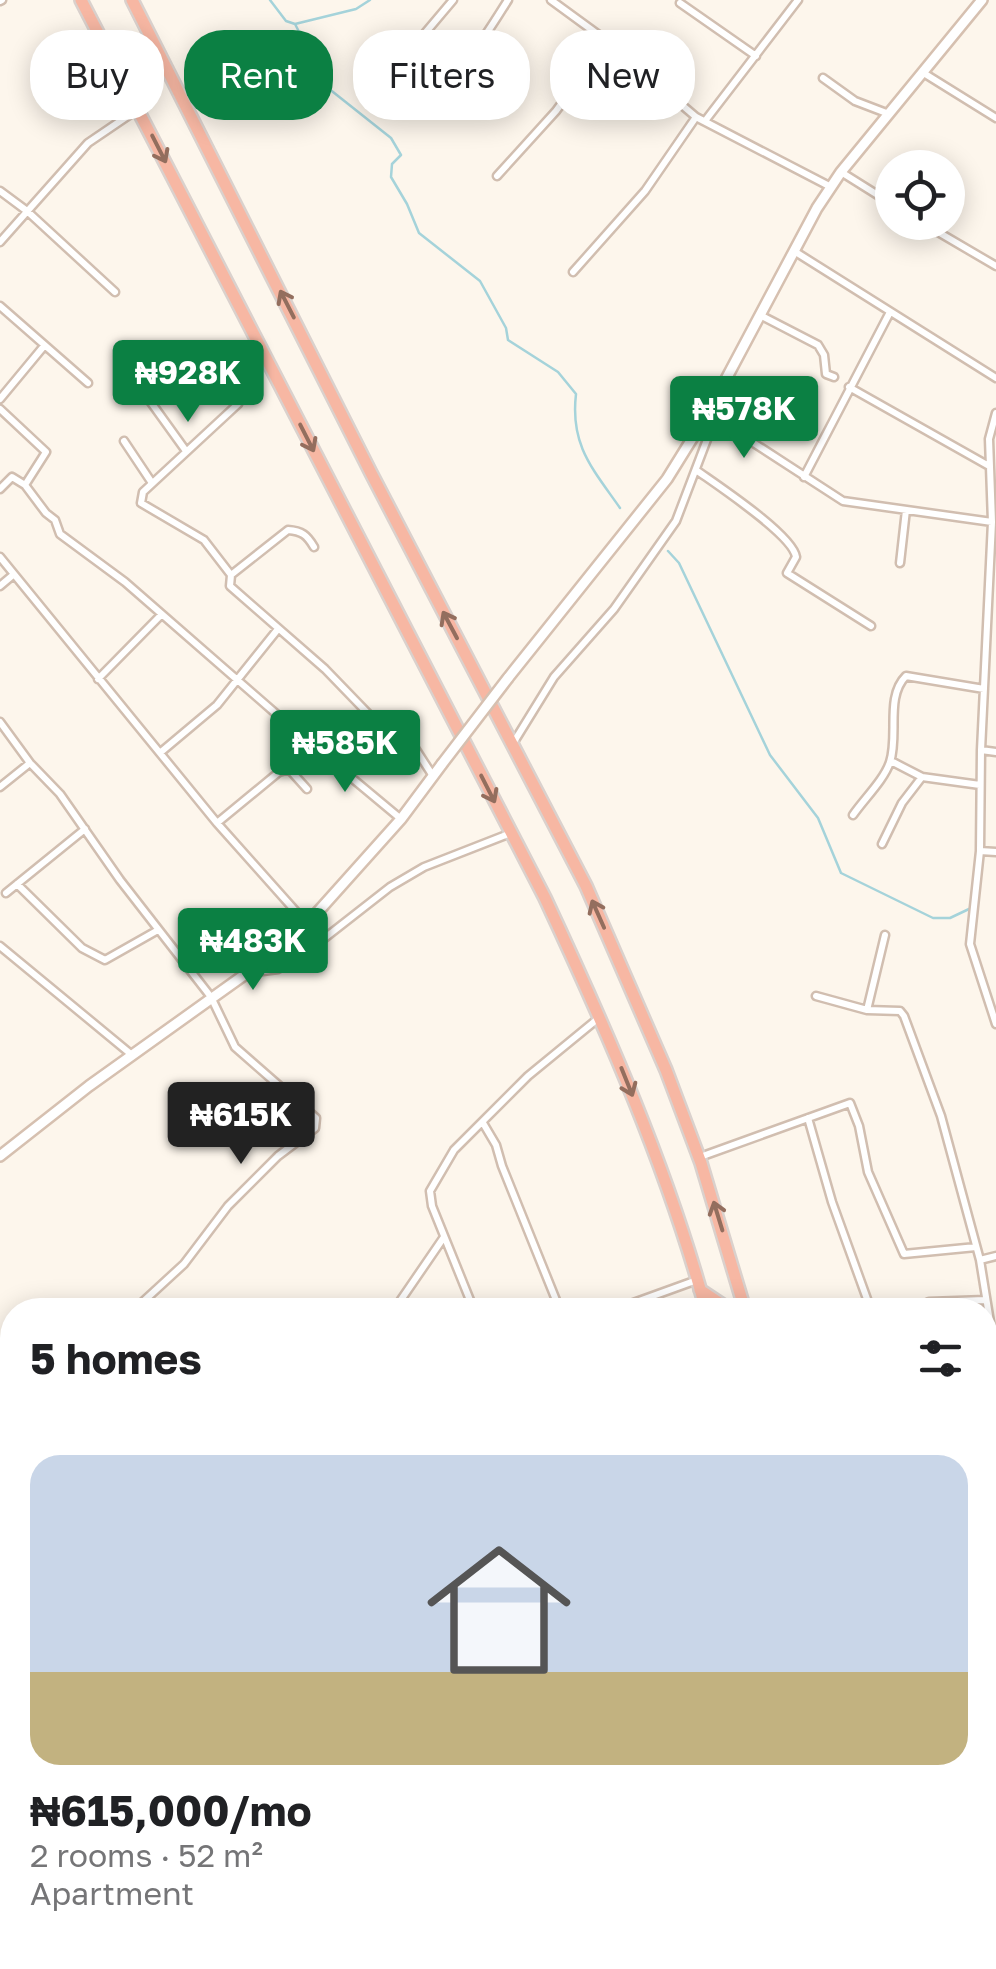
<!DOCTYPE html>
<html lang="en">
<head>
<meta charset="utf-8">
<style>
	:root { --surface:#fff; --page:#f2f2f2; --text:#202124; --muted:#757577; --accent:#0b8043 }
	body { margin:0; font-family:"Golos Text",sans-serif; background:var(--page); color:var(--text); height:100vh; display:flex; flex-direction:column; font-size:38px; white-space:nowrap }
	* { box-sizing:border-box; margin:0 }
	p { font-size:32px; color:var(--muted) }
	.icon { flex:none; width:55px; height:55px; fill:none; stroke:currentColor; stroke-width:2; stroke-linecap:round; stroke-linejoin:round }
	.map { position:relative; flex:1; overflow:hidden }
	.details { position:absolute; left:0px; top:1298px; width:998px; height:672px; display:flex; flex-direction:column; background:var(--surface); border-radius:40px 40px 0 0; box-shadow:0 5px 25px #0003 }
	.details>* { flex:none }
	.banner { position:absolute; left:30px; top:30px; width:938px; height:90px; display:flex; gap:20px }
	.tools { position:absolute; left:875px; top:150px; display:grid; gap:20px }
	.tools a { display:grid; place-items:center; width:90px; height:90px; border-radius:50%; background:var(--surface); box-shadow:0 5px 25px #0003; font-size:50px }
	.price { position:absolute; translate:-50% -85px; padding:0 22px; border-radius:10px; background:var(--accent); color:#fff; font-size:32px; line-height:65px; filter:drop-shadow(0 2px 5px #0008) }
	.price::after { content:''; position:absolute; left:50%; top:60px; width:30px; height:22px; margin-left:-15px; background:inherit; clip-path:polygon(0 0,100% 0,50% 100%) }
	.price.on { background:#222; color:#fff }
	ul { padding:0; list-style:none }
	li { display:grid; align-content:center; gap:20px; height:530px; padding:0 30px }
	li span { display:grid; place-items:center; height:310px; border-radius:30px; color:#555 }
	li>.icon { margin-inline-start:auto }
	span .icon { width:180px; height:180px; fill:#fffc; stroke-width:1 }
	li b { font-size:42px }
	h2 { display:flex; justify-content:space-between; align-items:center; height:120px; padding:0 30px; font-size:42px }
	.chip { padding:0 35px; border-radius:40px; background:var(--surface); box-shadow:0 5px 25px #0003; font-size:35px; line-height:90px }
	.chip.on { background:var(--accent); color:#fff }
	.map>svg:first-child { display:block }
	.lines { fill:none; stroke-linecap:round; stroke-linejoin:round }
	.stream { stroke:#a5d3da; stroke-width:2.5 }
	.street-casing { stroke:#d1beb0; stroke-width:11 }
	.secondary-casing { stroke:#d6c0b0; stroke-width:14 }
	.highway-casing { stroke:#dad1cd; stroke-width:16 }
	.street { stroke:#fff; stroke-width:6 }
	.secondary { stroke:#fff; stroke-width:9 }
	.highway { stroke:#f7b7a3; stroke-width:11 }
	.secondary-bridge-casing { stroke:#d6c0b0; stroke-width:14; stroke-linecap:butt }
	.secondary-bridge { stroke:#fff; stroke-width:9 }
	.oneway { stroke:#936e5e }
</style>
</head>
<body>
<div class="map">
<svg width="996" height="1969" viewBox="0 0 996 1969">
	<rect width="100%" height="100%" fill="#fdf6ec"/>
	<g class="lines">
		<path class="stream" d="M270,0L286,21L295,24L356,9L370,0
			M295,24L328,88L391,138L401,155L392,164L391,177L407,204L419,233L480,281L506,328L508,340L558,372L576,394C570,445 592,468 620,508
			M668,551L679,563L770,755L818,818L841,873L933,918H950L969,909"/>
		<g class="street-casing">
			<path id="street" d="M551,0L607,41L696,117L831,187
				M0,1L2,0
				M680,3L756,56
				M388,63L415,45L453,0
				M922,72L996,118
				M823,78L855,101L889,114
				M423,100C462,76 484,38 508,0
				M705,121L798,0
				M841,172L892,204
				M497,176L556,111L607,41
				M0,191L27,211L115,292
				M921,222L996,266
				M0,242L88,143L138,109
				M794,251L996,378
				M573,272L645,191L696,117
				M0,306L88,383
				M760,315L818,345L824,355L826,374L834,377
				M221,357L242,395L238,404L143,492L141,503L204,540L231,575L230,586L325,669L383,729L396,728L409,739L433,776
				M849,387L989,466
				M0,399L44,346
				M150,401L186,451
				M0,409L46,452L25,485L12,477L0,489
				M996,413L989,439L992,522L981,750L980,851L970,944L996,1024
				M709,414L843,501L992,522
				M124,441L152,483
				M696,470C717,485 793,535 796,557L787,573L871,626
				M804,477L889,314
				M25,485L46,513L55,520L60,534L125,582L313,746
				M0,557L217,823L307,924
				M900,563L906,510
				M231,575L288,530C302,531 307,535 314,547
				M0,586L13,575
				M98,679L161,615
				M0,722L30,763L60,794L120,880L211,997L235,1047L316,1118L315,1128L278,1156L228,1206L184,1264L134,1310
				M512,745L554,677L614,609L676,521L711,429L708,414
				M981,750L996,752
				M161,752L217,705L278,629
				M891,761L922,777L980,785
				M289,769L307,789
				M347,773L379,743L383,729
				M0,787L30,763
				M853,815C864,799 884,780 890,762C899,735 885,697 906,676L984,689
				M217,823L279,772L289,769L311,744L401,819
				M882,844L902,803L922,777
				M980,851L996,852
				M17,884L82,948L105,960L158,930
				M6,893L85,829
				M0,946L132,1055
				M248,973L278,969L303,955L390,887L424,867L511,833
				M816,996L867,1010L900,1011L904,1016L941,1116L980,1260L996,1359
				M867,1010L885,935
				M808,1118L832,1202L871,1310
				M483,1123L496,1145L502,1166L560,1310
				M700,1157L850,1103L859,1126L868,1172L904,1254L976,1247
				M980,1260L996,1256
				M394,1310L444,1237
				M474,1310L432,1206L430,1191L454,1150L528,1076L600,1017
				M614,1310L697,1280
				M913,1310L929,1302L985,1300
				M0,1375L12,1387
				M985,1387L996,1386
				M985,1425H996
				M0,1432L12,1421
				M0,1639L12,1642
				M985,1653L996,1648
				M0,1689L12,1695
				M0,1780L12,1787
				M985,1874L996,1866
				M985,1882L996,1894
				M286,1958L301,1969
				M525,1958L527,1969
				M602,1958L604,1969
				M667,1958L668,1969
				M756,1958L759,1969
				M925,1958L948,1969
				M405,1969L440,1958
				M892,1969L895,1958"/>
		</g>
		<g class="secondary-casing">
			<path id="secondary" d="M508,678L667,479L708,413L817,208L841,172L982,0
				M0,1156L89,1086L247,973L307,924L401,819L442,764"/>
		</g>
		<g class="highway-casing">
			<path id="highway" d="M81,0L545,898C607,1031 667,1167 706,1310
				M132,0L371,473L586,886L666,1070L701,1163L745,1310
				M700,1290L730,1310
				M805,1958L806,1969
				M844,1958L845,1969"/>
		</g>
		<use href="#street" class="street"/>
		<use href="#secondary" class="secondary"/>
		<use href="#highway" class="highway"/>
		<g class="secondary-bridge-casing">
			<path id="secondary-bridge" d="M442,764L508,678"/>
		</g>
		<use href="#secondary-bridge" class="secondary-bridge"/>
	</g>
	<defs><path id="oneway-shaft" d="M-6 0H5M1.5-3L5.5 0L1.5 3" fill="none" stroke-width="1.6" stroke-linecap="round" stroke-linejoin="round" transform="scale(2.5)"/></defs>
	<g class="oneway">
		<use href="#oneway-shaft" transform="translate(159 149) rotate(63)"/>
		<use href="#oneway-shaft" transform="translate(287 304) rotate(-117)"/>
		<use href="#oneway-shaft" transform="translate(307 438) rotate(63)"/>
		<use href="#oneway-shaft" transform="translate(450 625) rotate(-118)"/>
		<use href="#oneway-shaft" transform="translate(488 789) rotate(63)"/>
		<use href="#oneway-shaft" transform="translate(598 914) rotate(-114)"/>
		<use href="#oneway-shaft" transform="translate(627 1082) rotate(68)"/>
		<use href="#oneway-shaft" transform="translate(718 1216) rotate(-107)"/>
	</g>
</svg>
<div class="tools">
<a><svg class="icon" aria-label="locate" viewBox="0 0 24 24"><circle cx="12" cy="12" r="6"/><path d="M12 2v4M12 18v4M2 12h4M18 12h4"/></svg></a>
</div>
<b class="price" style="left:188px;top:425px">₦928K</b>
<b class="price" style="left:744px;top:461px">₦578K</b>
<b class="price" style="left:345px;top:795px">₦585K</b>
<b class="price" style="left:253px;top:993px">₦483K</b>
<b class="price on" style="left:241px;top:1167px">₦615K</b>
<div class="banner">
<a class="chip">Buy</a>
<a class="chip on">Rent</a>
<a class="chip">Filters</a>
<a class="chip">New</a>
</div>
<section class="details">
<h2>5 homes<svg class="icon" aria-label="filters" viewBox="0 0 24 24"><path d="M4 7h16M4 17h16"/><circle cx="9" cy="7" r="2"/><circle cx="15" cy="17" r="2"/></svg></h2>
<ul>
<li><span style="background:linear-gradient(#c9d6e8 70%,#c2b280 0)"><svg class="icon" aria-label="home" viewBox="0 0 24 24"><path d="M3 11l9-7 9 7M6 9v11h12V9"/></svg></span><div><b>₦615,000/mo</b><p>2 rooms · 52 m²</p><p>Apartment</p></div></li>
</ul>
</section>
</div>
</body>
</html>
